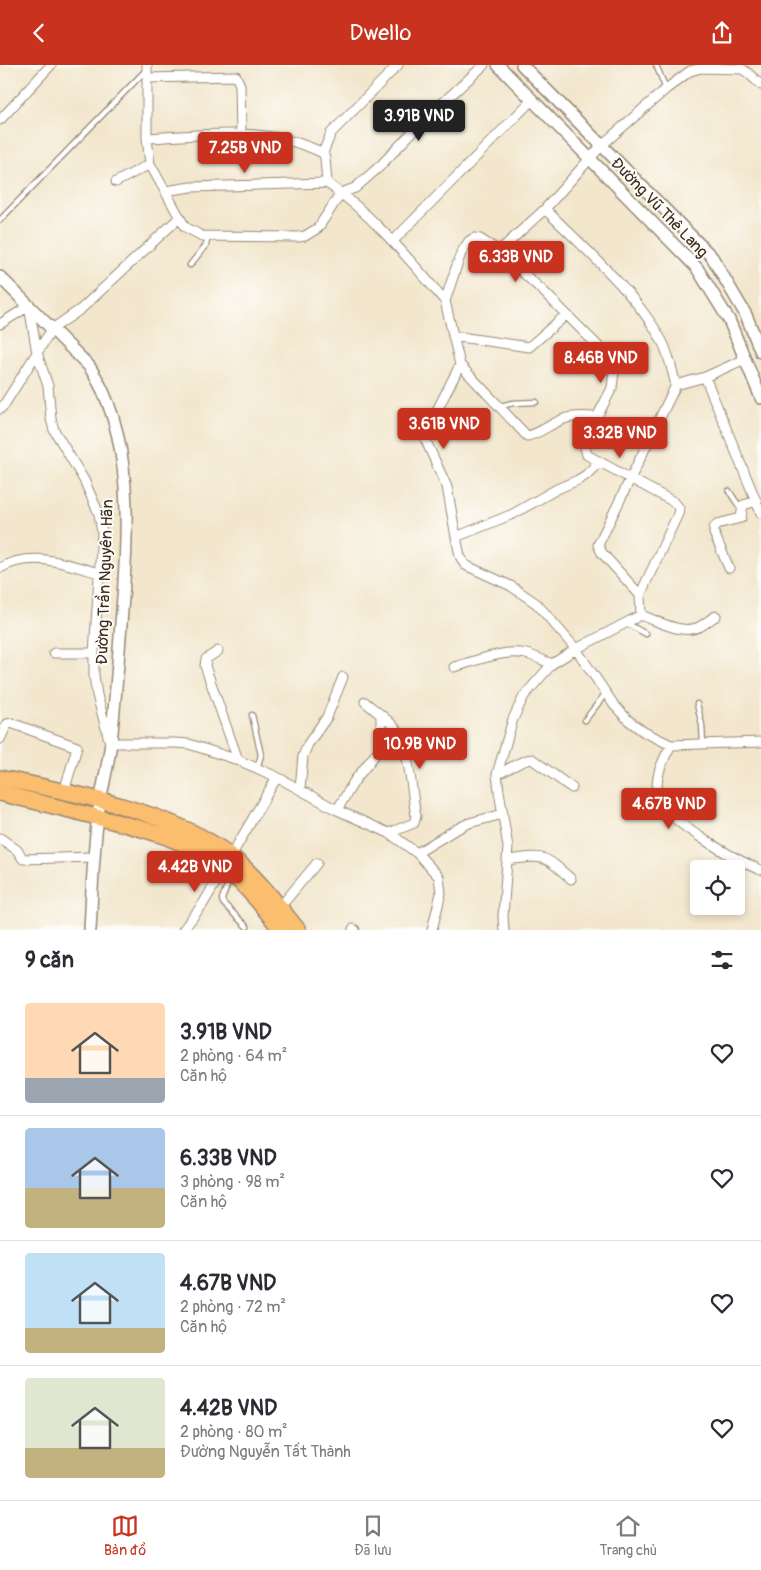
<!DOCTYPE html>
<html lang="vi">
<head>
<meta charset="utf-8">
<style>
	:root { --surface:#fff; --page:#f2f2f3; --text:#2b2b33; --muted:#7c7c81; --line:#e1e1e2; --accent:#c8321e }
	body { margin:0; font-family:Pangolin,sans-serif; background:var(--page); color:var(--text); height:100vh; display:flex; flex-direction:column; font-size:19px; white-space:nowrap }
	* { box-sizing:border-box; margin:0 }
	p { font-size:16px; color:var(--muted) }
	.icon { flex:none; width:28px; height:28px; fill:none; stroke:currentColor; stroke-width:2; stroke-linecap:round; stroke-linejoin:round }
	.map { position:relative; height:865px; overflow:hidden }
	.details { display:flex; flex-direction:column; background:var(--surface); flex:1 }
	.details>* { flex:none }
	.buttons { position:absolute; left:690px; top:795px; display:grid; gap:10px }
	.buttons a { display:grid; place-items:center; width:55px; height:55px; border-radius:5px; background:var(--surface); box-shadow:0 2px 8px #0003; font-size:25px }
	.price { position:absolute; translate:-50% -42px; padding:0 11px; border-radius:5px; background:var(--accent); color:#fff; font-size:16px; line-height:32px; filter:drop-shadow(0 1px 2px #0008) }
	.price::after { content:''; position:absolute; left:50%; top:30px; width:15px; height:11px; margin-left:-8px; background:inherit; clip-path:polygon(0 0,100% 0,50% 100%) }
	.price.selected { background:#222; color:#fff }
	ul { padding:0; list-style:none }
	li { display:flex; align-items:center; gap:15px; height:125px; padding:0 25px }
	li+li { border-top:1px solid var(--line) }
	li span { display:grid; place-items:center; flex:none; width:140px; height:100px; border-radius:5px; color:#555 }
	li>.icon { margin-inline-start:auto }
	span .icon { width:60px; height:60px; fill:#fffc; stroke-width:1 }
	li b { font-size:21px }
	h2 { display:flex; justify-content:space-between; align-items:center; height:60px; padding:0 25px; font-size:21px }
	header { display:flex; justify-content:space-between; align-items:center; height:65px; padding:0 25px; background:var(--accent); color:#fff; font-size:22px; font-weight:600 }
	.menu { display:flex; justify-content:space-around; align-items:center; height:70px; border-top:1px solid var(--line); background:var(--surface); font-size:14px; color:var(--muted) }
	.menu a { display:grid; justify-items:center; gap:2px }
	.menu .selected { color:var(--accent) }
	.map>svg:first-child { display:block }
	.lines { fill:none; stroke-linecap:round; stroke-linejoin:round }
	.service-casing { stroke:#968875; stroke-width:7 }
	.minor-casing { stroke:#968875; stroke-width:11 }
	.tertiary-casing { stroke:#968875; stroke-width:14 }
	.primary-casing { stroke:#968875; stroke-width:18 }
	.service { stroke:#fff; stroke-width:4.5 }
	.minor { stroke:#fff; stroke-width:9 }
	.tertiary { stroke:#fff; stroke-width:11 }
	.primary { stroke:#fbbd6e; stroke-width:15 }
	.labels { text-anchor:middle; stroke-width:4; stroke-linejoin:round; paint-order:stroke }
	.street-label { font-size:16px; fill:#3b2a1e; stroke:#fdfcf7 }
</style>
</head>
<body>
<header><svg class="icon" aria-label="back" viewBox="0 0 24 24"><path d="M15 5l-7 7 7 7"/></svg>Dwello<svg class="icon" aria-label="share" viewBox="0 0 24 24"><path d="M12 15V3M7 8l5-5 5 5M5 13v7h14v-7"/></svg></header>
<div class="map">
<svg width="761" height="865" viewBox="0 0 761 865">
	<rect width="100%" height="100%" fill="#fdfcf7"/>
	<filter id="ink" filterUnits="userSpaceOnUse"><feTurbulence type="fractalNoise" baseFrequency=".02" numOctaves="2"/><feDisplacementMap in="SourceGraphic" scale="10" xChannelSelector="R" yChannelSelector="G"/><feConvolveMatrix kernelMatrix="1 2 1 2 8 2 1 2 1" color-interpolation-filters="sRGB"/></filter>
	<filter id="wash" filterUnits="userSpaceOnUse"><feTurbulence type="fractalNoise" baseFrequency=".0096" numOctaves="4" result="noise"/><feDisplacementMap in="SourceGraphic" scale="20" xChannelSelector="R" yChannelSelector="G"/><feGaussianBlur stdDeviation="1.12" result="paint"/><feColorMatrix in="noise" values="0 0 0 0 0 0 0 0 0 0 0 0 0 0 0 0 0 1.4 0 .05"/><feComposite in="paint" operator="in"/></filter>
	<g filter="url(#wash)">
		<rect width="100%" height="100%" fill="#f2e6cc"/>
	</g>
	<g filter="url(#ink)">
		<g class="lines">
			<g class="service-casing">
				<path id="service" d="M656,0L666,24
					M0,155L146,5
					M190,200L206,180L208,171
					M500,341L513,338L536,337
					M729,426L741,444
					M626,558L646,569
					M697,639L702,660L703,679
					M252,650L261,690L257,703
					M585,655L606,628
					M230,813L222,834L223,838L247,862"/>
			</g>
			<g class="minor-casing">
				<path id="minor" d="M147,0V73L150,99L185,162L202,171L298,172L305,171L318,163L341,128L355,123L379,102L424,55L484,0
					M147,13L236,11L240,20L241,68
					M0,55L51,0
					M147,73C209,70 265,60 323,88
					M116,117L150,99
					M327,118L325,93L323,88L331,68L398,0
					M165,126L191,122L327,118C373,150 409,194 445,236
					M393,176L532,35
					M499,186L545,144
					M0,259L29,241L37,288L48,321L51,354L54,365L84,415L99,449L102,468L94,588V611L97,630L110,678H175L189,679L238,695L277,712L337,745L389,768L417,788L439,812L441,828L432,865
					M453,271L529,282L566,250
					M460,300L426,367V376L447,422L456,472L460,491L465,500L511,521L537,539L576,584L614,640L628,655L644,667L671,680L761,677
					M705,312L761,448
					M676,320L705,312L745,294
					M0,344L4,340L52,264L81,244L179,153
					M597,352C586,352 575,350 564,354C551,358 540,369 527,371L460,300L445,236L461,188L469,176L474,173L480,174L499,186L543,226L605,288L614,306L612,323L586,373L585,383L587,390L674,437L679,443L678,449L640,530L641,550
					M456,472L513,449L557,424L578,415L586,410L599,397
					M0,503C33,485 65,499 99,508
					M729,503L714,468V463L717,459L741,453L743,440L757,436
					M640,530L602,488L598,480L676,320C672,306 669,289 662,276C636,228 584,183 545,144L602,80L666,24L690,6L701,3L742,4L748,8L761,20
					M218,586L206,594L205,601L238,695
					M54,588H94
					M552,599L576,584L641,550C657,556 682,570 699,562C705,559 710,554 716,551
					M454,602C476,596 503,584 526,589C535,591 544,596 552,599L524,631L513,654L497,709L499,726L508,782L503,851L504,865
					M365,637C374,645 387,653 395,663C410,684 411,724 416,751L414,758L389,768
					M0,674L7,659L11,658L77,682L64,727
					M671,680C662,697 653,714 659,734C667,757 738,796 761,805
					M497,709C509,705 520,695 532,694L572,723
					M300,724L303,691L308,679L327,652L343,612
					M337,745L355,715L378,686L381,677V650
					M0,773L17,785L23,794L94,792
					M417,788L453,766L469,758L503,749
					M508,795C545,790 543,789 571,814
					M280,842L317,798
					M353,864L355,865
					M183,865L203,839L277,712"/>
			</g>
			<g class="tertiary-casing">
				<path id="tertiary" d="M498,0L697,203L729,255L761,333
					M522,0L712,192L746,250L761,287
					M0,212L89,301C137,372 127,478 121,559C118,599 115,638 111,677C108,702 101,726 98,751C93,789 92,827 90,865"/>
			</g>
			<g class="primary-casing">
				<path id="primary" d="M0,713C69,727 177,747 232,792C258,813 277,839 298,865
					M0,728C32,736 64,743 96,752C141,763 188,774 225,804C247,821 264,843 281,865"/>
			</g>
			<use href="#service" class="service"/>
			<use href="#minor" class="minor"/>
			<use href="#tertiary" class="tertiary"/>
			<use href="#primary" class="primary"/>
		</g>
	</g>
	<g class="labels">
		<g class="street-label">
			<text transform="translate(660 142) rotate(46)" y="6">Đường Vũ Thê Lang</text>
			<text transform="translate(104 517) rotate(-88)" y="6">Đường Trần Nguyên Hãn</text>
		</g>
	</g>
</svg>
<div class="buttons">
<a><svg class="icon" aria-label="locate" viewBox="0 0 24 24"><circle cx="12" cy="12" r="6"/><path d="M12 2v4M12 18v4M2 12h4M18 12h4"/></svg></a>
</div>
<b class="price selected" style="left:419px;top:77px">3.91B VND</b>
<b class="price" style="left:245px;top:109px">7.25B VND</b>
<b class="price" style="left:516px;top:218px">6.33B VND</b>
<b class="price" style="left:601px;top:319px">8.46B VND</b>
<b class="price" style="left:444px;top:385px">3.61B VND</b>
<b class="price" style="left:620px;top:394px">3.32B VND</b>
<b class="price" style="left:420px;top:705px">10.9B VND</b>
<b class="price" style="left:669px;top:765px">4.67B VND</b>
<b class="price" style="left:195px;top:828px">4.42B VND</b>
</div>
<section class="details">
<h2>9 căn<svg class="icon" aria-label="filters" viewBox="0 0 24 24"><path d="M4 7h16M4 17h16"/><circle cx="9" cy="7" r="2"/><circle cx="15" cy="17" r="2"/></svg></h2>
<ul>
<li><span style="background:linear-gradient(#ffd9b3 75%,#9aa5b1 0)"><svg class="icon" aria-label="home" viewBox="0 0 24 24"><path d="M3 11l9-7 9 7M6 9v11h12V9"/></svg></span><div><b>3.91B VND</b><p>2 phòng · 64 m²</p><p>Căn hộ</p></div><svg class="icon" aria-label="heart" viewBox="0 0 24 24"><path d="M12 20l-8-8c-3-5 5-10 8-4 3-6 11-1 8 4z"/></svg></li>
<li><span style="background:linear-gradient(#a9c7e8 60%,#c2b280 0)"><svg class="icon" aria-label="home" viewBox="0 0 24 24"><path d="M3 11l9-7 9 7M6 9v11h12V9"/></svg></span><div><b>6.33B VND</b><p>3 phòng · 98 m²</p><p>Căn hộ</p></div><svg class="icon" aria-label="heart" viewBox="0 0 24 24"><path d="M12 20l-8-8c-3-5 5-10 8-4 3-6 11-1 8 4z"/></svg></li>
<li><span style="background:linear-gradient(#bfe0f5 75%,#c2b280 0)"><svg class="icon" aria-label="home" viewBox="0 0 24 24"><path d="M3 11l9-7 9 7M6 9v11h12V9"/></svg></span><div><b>4.67B VND</b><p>2 phòng · 72 m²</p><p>Căn hộ</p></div><svg class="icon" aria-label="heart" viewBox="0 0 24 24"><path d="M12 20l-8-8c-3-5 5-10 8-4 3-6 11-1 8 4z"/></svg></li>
<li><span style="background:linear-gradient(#dfe7d0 70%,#c2b280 0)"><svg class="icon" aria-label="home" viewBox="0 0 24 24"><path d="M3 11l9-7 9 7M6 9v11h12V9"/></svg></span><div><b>4.42B VND</b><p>2 phòng · 80 m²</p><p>Đường Nguyễn Tất Thành</p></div><svg class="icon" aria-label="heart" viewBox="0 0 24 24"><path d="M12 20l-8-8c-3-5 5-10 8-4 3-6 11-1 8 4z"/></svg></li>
</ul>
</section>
<nav class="menu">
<a class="selected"><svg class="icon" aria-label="map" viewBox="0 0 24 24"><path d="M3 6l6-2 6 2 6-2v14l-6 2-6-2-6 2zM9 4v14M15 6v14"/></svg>Bản đồ</a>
<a><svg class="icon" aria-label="saved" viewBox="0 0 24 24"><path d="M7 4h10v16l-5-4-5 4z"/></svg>Đã lưu</a>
<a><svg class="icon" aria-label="home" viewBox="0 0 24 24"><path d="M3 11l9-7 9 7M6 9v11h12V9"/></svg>Trang chủ</a>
</nav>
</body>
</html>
